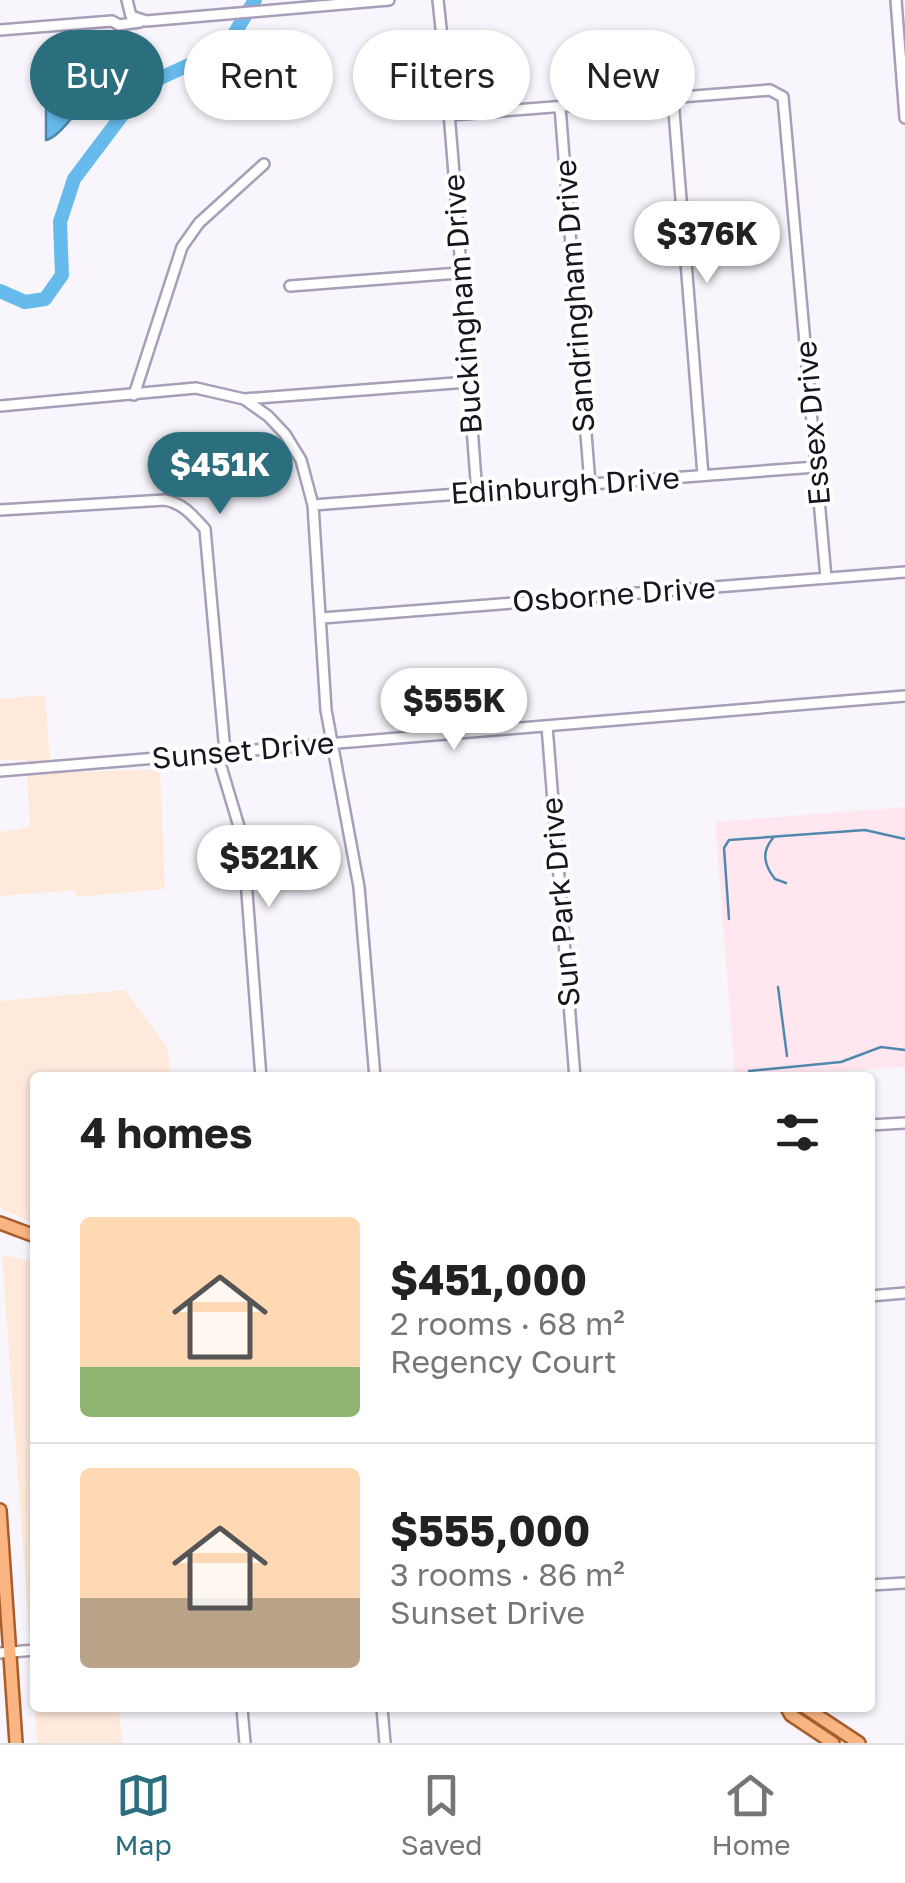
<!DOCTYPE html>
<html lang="en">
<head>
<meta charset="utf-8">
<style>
	:root { --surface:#fff; --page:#f6f6f6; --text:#222; --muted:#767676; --line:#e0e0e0; --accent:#2b6f7f }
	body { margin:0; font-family:"Golos Text",sans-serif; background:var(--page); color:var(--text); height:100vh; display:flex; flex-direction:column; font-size:38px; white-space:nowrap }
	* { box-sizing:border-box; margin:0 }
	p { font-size:32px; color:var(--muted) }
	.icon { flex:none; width:55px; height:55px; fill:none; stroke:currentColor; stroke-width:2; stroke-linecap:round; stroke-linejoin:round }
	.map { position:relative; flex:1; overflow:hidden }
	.panel { position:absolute; left:30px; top:1072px; width:845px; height:640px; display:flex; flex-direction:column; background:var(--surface); border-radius:10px; box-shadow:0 2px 8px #0004 }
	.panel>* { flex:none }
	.top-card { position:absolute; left:30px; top:30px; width:845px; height:90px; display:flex; gap:20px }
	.price { position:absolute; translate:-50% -85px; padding:0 22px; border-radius:35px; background:#fff; color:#222; font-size:32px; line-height:65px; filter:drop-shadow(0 2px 5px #0008) }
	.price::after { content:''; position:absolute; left:50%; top:60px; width:30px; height:22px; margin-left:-15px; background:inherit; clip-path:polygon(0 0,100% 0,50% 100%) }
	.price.on { background:var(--accent); color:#fff }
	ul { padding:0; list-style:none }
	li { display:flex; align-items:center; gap:30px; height:250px; padding:0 50px }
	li+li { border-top:2px solid var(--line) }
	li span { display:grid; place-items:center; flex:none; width:280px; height:200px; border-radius:10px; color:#555 }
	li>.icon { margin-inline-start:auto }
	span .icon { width:120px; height:120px; fill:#fffc; stroke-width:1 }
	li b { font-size:42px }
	h2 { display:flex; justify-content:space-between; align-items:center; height:120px; padding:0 50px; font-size:42px }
	.pill { padding:0 35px; border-radius:45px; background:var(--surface); box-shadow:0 2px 8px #0004; font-size:35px; line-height:90px }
	.pill.on { background:var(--accent); color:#fff }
	.dock { display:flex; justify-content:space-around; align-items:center; height:140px; border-top:2px solid var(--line); background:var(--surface); font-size:28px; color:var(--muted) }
	.dock a { display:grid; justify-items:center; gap:5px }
	.dock .on { color:var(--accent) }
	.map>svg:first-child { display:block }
	.commercial { fill:#fee9db }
	.education { fill:#ffe6ef }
	.water { fill:#66bbec; stroke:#4f89ae; stroke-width:2.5 }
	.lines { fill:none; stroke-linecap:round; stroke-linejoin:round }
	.stream { stroke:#4f89ae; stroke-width:2.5 }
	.river { stroke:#66bbec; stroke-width:14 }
	.minor-casing { stroke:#a89eb9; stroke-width:14 }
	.major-casing { stroke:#a95d2b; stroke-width:16 }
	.minor { stroke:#fff; stroke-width:9 }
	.major { stroke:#fab583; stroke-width:11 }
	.labels { text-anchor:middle; stroke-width:8; stroke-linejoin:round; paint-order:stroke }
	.street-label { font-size:30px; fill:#19151f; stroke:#fff }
</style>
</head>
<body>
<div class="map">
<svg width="905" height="1743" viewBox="0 0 905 1743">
	<rect width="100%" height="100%" fill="#f8f6fc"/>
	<path class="commercial" d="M45,695L51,773L160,769L165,889L76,897V890L0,896V832L30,827L26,760H0V699Z
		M125,990L168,1049L170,1077L35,1078V1224L0,1208V1001Z
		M2,1255L35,1261V1708H119L122,1743H37Z"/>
	<path class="education" d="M905,807V1067L735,1077L715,822Z"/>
	<path class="water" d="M96,79C92,93 61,137 46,140V93L50,88Z"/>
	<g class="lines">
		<path class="stream" d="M773,838C761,852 764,865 775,879L786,883
			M729,919L724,848L729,840L865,830L905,839
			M778,987L787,1056
			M749,1071L841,1062L881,1047L905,1050"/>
		<path class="river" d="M0,291L25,302L45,299L62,275L60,222L74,179L123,114L154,81L193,63L214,48L226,47L255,0"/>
		<g class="minor-casing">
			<path id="minor" d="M127,0L131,16L146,21L389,0
				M438,0C456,164 464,329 477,493
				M896,0L905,118
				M0,30L112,21L119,25L140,22
				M673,99L703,475
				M560,107L590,484
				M451,115L770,90L783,97L826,578
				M290,286L459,273
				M134,395L182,247L199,223L264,164
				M244,399L468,382
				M0,406L196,388L244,399L268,416L285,434L301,460L313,505L326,710L359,887L375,1078
				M313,505L816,467
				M0,510L165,500C184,504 192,515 205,529L225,752
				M322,618L905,572
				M547,726L575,1078
				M217,753L243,840L261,1078
				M0,771L905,696
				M870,1125L905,1123
				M870,1296L905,1293
				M870,1585L905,1583
				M0,1653L35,1650
				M242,1708L245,1743
				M382,1708L385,1743"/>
		</g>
		<g class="major-casing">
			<path id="major" d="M0,1223L35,1236
				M0,1510L16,1743
				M787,1708L791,1715L833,1743
				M806,1708L859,1743"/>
		</g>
		<use href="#minor" class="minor"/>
		<use href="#major" class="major"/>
	</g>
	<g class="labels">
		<g class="street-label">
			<text transform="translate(575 296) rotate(-94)" y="10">Sandringham Drive</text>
			<text transform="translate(463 304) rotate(-94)" y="10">Buckingham Drive</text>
			<text transform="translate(813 423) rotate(-95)" y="10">Essex Drive</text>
			<text transform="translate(565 486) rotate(-4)" y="10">Edinburgh Drive</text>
			<text transform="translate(614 595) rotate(-4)" y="10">Osborne Drive</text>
			<text transform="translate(243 751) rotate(-5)" y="10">Sunset Drive</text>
			<text transform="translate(561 902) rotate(-95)" y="10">Sun Park Drive</text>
		</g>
	</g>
</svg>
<b class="price" style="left:707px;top:286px">$376K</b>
<b class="price on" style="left:220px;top:517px">$451K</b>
<b class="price" style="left:454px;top:753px">$555K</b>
<b class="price" style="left:269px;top:910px">$521K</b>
<div class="top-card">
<a class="pill on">Buy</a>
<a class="pill">Rent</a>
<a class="pill">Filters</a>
<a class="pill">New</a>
</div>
<section class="panel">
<h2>4 homes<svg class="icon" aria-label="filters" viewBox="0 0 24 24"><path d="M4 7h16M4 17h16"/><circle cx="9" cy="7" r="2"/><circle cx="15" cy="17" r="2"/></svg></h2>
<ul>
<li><span style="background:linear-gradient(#ffd9b3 75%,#8fb573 0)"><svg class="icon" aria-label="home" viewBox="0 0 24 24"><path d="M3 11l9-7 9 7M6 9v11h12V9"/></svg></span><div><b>$451,000</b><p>2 rooms · 68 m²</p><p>Regency Court</p></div></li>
<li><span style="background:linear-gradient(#ffd9b3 65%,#b9a48a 0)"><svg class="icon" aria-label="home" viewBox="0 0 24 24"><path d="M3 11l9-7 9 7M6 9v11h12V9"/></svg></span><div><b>$555,000</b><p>3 rooms · 86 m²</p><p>Sunset Drive</p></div></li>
</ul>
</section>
</div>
<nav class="dock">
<a class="on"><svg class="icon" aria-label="map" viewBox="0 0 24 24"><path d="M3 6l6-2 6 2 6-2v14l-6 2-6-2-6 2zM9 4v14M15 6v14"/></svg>Map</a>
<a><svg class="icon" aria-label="saved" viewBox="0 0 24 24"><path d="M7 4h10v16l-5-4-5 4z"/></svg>Saved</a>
<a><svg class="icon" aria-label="home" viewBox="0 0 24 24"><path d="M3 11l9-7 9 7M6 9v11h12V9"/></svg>Home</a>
</nav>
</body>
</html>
